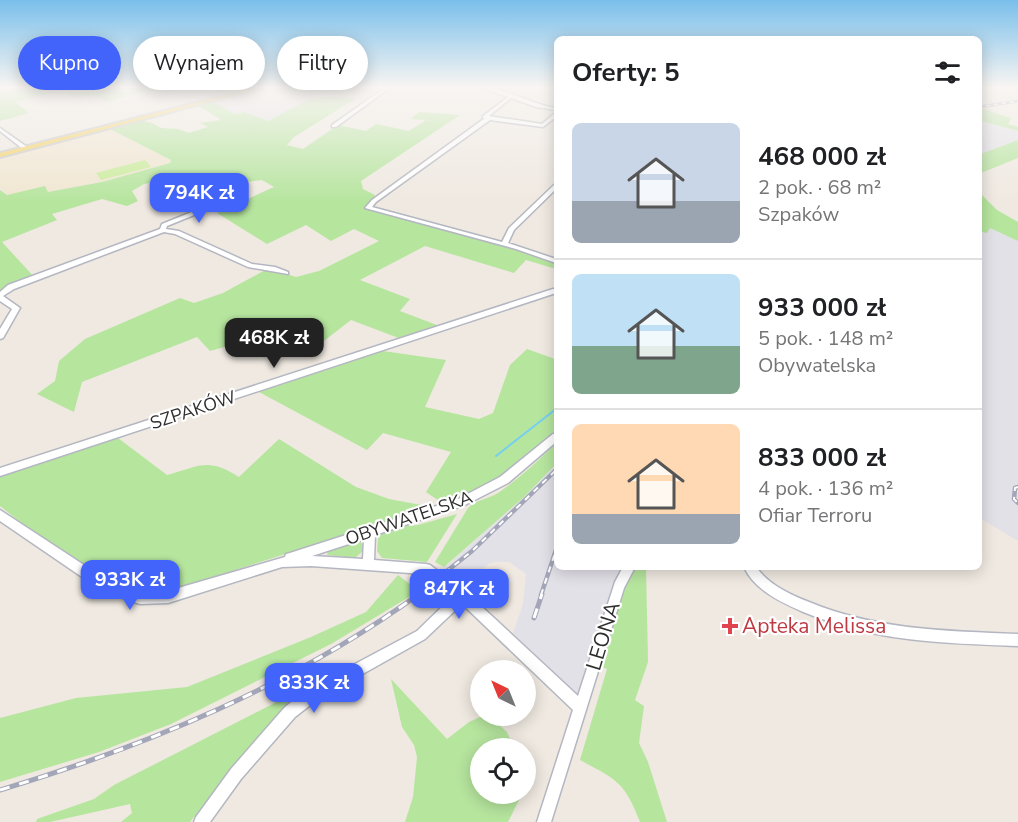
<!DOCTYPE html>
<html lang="pl">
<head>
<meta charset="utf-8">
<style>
	:root { --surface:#fff; --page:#f6f6f6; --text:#202124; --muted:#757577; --line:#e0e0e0; --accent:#4264fb }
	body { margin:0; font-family:"Nunito Sans",sans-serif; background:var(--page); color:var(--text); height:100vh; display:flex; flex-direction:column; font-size:22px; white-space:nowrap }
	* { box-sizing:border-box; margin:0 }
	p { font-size:20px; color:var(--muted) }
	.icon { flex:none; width:33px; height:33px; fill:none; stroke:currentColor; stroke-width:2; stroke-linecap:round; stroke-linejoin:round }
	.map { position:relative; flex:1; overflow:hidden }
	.panel { position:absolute; left:554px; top:36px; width:428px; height:534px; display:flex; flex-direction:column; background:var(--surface); border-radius:9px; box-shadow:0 3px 15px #0003 }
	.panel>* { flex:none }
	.guide { position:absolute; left:18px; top:36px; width:446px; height:54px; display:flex; gap:12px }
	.needle { width:39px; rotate:317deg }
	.tools { position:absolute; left:470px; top:660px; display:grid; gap:12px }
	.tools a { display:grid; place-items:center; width:66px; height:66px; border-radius:50%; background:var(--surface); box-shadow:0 3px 15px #0003; font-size:30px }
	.price { position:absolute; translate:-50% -51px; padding:0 14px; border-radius:12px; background:var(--accent); color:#fff; font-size:20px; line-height:39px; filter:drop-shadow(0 2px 3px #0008) }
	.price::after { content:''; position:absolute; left:50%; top:36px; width:18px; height:14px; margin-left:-9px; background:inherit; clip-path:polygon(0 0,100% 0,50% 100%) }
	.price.on { background:#222; color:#fff }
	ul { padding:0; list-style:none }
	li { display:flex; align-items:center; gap:18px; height:150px; padding:0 18px }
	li+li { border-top:2px solid var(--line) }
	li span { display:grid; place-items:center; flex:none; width:168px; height:120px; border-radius:9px; color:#555 }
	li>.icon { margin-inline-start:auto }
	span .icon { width:72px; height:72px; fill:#fffc; stroke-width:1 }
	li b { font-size:26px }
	h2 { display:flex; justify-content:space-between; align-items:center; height:72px; padding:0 18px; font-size:26px }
	.tag { padding:0 21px; border-radius:27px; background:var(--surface); box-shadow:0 3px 15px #0003; font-size:21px; line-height:54px }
	.tag.on { background:var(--accent); color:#fff }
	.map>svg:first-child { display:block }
	.industrial { fill:#e3e1e8 }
	.education { fill:#f0e6d1 }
	.green { fill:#b6e59e }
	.pitch { fill:#c9ec9a }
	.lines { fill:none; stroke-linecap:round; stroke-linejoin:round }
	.stream { stroke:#75cff0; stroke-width:2 }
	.minor-casing { stroke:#b4b7c1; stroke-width:3 }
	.major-casing { stroke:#c9c9c9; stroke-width:4 }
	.minor { fill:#fff; fill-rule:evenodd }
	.major { fill:#f2d163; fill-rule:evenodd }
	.rail-far2-casing { stroke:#a3a6b8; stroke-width:3 }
	.rail-far1-casing { stroke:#a3a6b8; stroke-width:4.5 }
	.rail-casing { stroke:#a3a6b8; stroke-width:5 }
	.rail-far2 { stroke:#fff; stroke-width:1.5; stroke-dasharray:4; stroke-linecap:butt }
	.rail-far1 { stroke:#fff; stroke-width:2; stroke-dasharray:6; stroke-linecap:butt }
	.rail { stroke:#fff; stroke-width:3; stroke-dasharray:10; stroke-linecap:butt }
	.health-dot { fill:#e0444e; stroke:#fff; stroke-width:2 }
	.labels { text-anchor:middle; stroke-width:4.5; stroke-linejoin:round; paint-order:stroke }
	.street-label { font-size:18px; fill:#2e2e2e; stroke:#fff }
	.near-health-label { font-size:21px; fill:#be3a42; stroke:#fff; text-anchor:start }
	.near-street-label { font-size:21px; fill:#2e2e2e; stroke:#fff }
</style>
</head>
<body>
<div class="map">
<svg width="1018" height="822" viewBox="0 0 1018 822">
	<rect width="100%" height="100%" fill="#efe9e1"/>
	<path class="industrial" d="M263,87H284L307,100L268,121L244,112L234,114L211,100Z
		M978,120L1018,131V140L978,155Z
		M978,222L1018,241V541L978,517Z
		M556,464V567H629L580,707L510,642L523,604L526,574L509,562H494L488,564L457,592L436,575L524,497Z"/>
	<path class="education" d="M108,128L171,160V163L102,182L48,192L45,187L7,195L0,187V156Z"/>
	<path class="green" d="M34,87H155L107,102L96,95L76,97L60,91L15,102L29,113L0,121V92Z
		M330,97L355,99L294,137L287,145L303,149L338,125L366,131L376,124L409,131L426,120L411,119L419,112L460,115L361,181L363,189L375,195L368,208L518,248L556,261V269L526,260L514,273L425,246L360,280L410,299L400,311L442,327L404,340L351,320L311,351L272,342L251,356L228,346L210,351L197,337L82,382L74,412L37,394L55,381L59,361L85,339L180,298L194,303L223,293L269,268L296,277L319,271L379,241L354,229L331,241L306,225L267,244L217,213L274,187L262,180L211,186L190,176L144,184L132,191L138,201L127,206L102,199L52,214L57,220L2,242L36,279L0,295V190L7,195L45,186L48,192L102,182L170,163L171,160L106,127L137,119L152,123L161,128L178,129L189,133L208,127L200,123L221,120L196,104L211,100L234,114L244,112L268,121L309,99Z
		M983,109L1011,118L1008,124L1018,127V131L978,120V111Z
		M1018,140V158L981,173L978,183V155Z
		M978,185L982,189V195L997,210L1018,222V241L990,228L987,233L978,231Z
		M527,349L555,359L556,357V437L522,468L448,507L426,492L451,452L383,433L367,450L259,392L383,351L446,360L425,407L479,419L493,413L510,365Z
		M118,438L167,475C200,466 208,457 239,477L279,439L356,487L389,499L432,507L179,588C120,602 45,542 0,506V476Z
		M556,443V464L524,497L444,567L435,562L468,508C476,500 488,499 498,493C520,478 538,461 556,443Z
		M457,514L427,562L382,558L377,551L378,539L381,533L395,527L418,525Z
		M357,540L361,541L364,550L355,558L327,555L329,549Z
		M634,567H646L648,662L635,700L644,706L639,743L648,762L667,822H640C624,781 617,780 580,760L607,669L600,666L622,592Z
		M398,575L419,591L331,644L171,724L99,752L0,782V718L76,698L187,687L311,637L366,612Z
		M391,679L447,739L469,722L482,716H489L507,732L514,748H480V794H522L508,822H405L413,797L417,757L414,745L402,727Z
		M304,688L284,706L190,822H121L132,813L130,804L50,822H36L37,819L94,799L114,785Z"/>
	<path class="pitch" d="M145,160L151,167L101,180L96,173Z"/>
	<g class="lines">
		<path class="stream" d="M496,456L556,409"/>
		<g class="minor-casing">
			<path id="minor" d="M386,87H391L336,127H332V125Z
				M480,87C504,87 530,104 556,108V110L536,107L511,98L489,116L542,124L554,114H556V117L543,127L490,120L376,202L372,207L502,242L509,228L554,185L556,184V189L514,230L508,243L556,259V263L516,249L365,208L372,200L485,118H483V116L508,97Z
				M0,128L27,147V149H23L0,131Z
				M219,201L222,203L221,204L167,226L166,229L179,231L252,264L275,267L288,272V274L248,267L175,234L164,232L14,289L3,296L20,308L3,338L0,339V329L12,309L0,301V292L8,285L160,229L162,224Z
				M553,289H556V293L0,476V468Z
				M553,434H556V442L508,483L465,505L375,535L374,560L426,564L430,565L466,592L578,696L615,582L623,567H635L624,588L551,822H537L573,710L462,604L425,639L318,699L295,717L241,779L210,822H194L196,817L231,769L285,707L308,689L417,631L453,596L424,574L311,566L282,567L168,603L140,604L127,600L82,577L0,521V510L90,569L133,591L140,592L168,591L285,557L286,554L290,553L458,499L500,477ZM364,539L363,559L312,556Z
				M744,567H756C769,585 789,594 809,602C876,630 947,631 1018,634V646C940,643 875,642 801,611C779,601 755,590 744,567Z"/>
		</g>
		<g class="major-casing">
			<path id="major" d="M257,87H265L0,157V153Z"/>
		</g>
		<use href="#minor" class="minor"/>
		<use href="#major" class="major"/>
		<g class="rail-far2-casing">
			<path id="rail-far2" d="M978,107L1018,101"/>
		</g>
		<g class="rail-far1-casing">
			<path id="rail-far1" d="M1018,487L1015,488L1014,499L1018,503
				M417,595L472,551L556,470
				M541,595L556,550"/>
		</g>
		<g class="rail-casing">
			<path id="rail" d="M534,618L542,594
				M0,790C149,745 293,685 419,594"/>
		</g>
		<use href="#rail-far2" class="rail-far2"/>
		<use href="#rail-far1" class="rail-far1"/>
		<use href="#rail" class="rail"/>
	</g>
	<linearGradient id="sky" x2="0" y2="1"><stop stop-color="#7abfeb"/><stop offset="0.43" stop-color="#f8f5f2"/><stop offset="1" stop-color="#f8f5f2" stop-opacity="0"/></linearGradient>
	<rect width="1018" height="202" fill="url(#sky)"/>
	<path class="health-dot" d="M727 617h6v6h6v6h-6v6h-6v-6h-6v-6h6z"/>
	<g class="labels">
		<g class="street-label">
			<text transform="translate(193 410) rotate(-18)" y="6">SZPAKÓW</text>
			<text transform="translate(409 518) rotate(-19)" y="6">OBYWATELSKA</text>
		</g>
		<g class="near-health-label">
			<text x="742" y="633">Apteka Melissa</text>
		</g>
		<g class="near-street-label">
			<text transform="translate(603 636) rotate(-73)" y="7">LEONA</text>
		</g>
	</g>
</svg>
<div class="tools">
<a><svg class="needle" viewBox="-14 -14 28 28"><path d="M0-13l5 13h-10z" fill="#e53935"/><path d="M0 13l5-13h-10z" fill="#757577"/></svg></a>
<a><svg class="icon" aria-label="locate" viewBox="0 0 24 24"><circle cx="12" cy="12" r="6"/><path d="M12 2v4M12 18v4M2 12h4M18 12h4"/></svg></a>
</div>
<b class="price" style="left:199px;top:224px">794K zł</b>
<b class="price on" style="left:274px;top:369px">468K zł</b>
<b class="price" style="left:130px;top:611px">933K zł</b>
<b class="price" style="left:459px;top:620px">847K zł</b>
<b class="price" style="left:314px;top:714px">833K zł</b>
<div class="guide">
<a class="tag on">Kupno</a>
<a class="tag">Wynajem</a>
<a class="tag">Filtry</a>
</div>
<section class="panel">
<h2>Oferty: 5<svg class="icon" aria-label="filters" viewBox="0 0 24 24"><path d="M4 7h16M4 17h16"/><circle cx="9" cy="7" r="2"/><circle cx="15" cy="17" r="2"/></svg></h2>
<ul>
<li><span style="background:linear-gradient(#c9d6e8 65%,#9aa5b1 0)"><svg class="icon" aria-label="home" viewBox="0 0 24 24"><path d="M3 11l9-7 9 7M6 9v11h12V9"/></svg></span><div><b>468 000 zł</b><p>2 pok. · 68 m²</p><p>Szpaków</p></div></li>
<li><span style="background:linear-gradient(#bfe0f5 60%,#7fa58c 0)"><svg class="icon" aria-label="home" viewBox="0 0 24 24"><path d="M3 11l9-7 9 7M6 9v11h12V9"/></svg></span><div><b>933 000 zł</b><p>5 pok. · 148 m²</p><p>Obywatelska</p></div></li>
<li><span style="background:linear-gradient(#ffd9b3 75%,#9aa5b1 0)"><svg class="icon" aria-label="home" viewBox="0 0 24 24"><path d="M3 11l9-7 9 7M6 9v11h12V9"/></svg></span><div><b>833 000 zł</b><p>4 pok. · 136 m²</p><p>Ofiar Terroru</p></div></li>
</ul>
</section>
</div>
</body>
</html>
